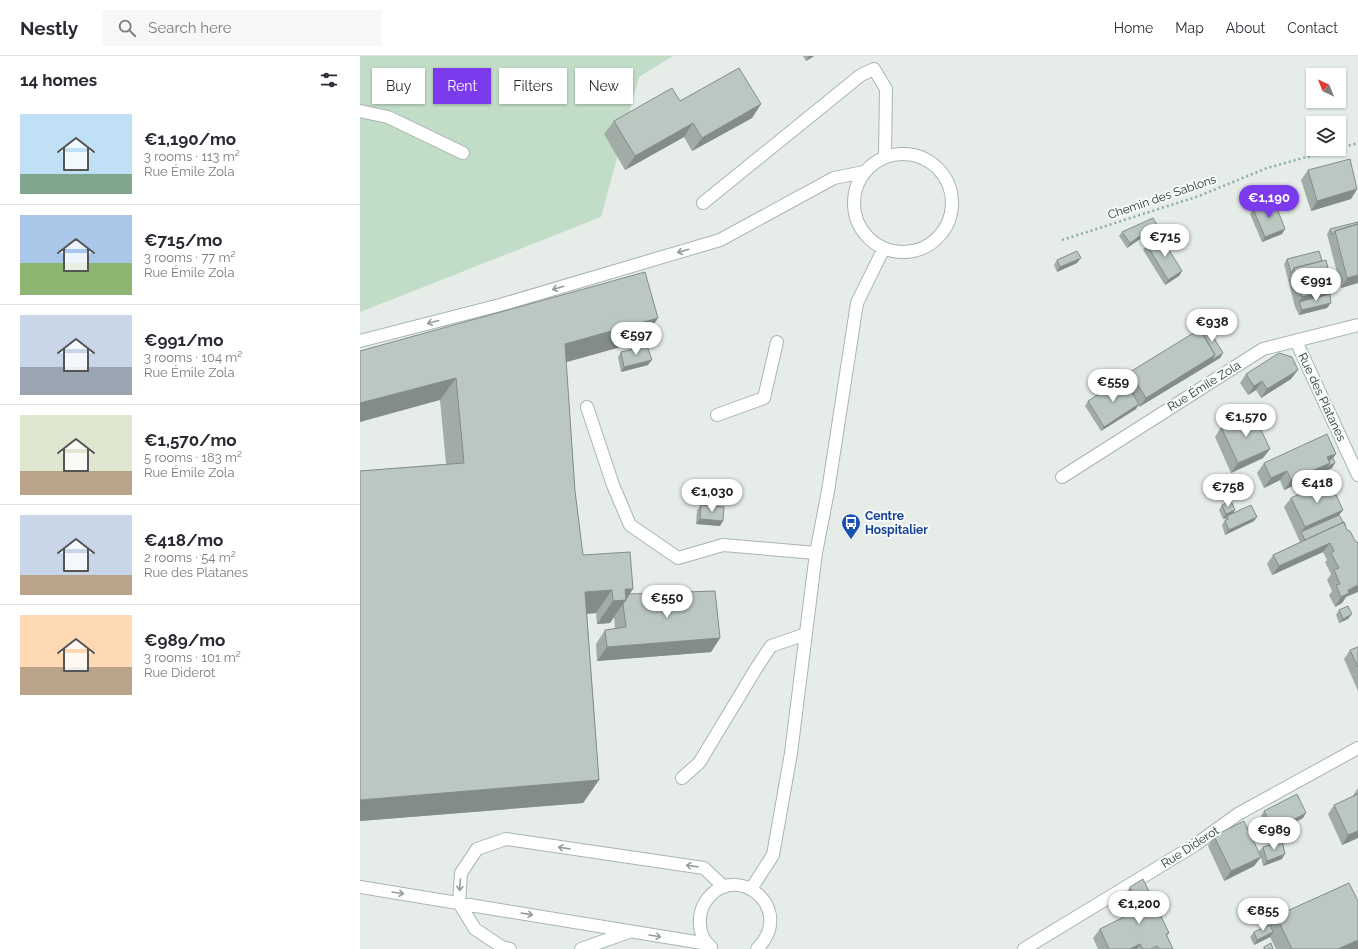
<!DOCTYPE html>
<html lang="en">
<head>
<meta charset="utf-8">
<style>
	:root { --surface:#fff; --page:#f7f7f7; --text:#2b2b33; --muted:#7c7c81; --line:#e1e1e2; --accent:#7c3aed }
	body { margin:0; font-family:Raleway,sans-serif; background:var(--page); color:var(--text); height:100vh; display:flex; flex-direction:column; font-size:15px; white-space:nowrap }
	* { box-sizing:border-box; margin:0 }
	p { font-size:13px; color:var(--muted) }
	.icon { flex:none; width:22px; height:22px; fill:none; stroke:currentColor; stroke-width:2; stroke-linecap:round; stroke-linejoin:round }
	.map { position:relative; flex:1; overflow:hidden }
	.drawer { display:flex; flex-direction:column; background:var(--surface); width:360px }
	.drawer>* { flex:none }
	.hud { position:absolute; left:12px; top:12px; width:380px; height:36px; display:flex; gap:8px }
	.needle { width:26px; rotate:317deg }
	.tools { position:absolute; left:946px; top:12px; display:grid; gap:8px }
	.tools a { display:grid; place-items:center; width:40px; height:40px; border-radius:0px; background:var(--surface); box-shadow:0 1px 3px #0004; font-size:20px }
	.price { position:absolute; translate:-50% -34px; padding:0 9px; border-radius:14px; background:#fff; color:#222; font-size:13px; line-height:26px; filter:drop-shadow(0 1px 2px #0008) }
	.price::after { content:''; position:absolute; left:50%; top:24px; width:12px; height:9px; margin-left:-6px; background:inherit; clip-path:polygon(0 0,100% 0,50% 100%) }
	.price.active { background:var(--accent); color:#fff }
	ul { padding:0; list-style:none }
	li { display:flex; align-items:center; gap:12px; height:100px; padding:0 20px }
	li+li { border-top:1px solid var(--line) }
	li span { display:grid; place-items:center; flex:none; width:112px; height:80px; border-radius:0px; color:#555 }
	li>.icon { margin-inline-start:auto }
	span .icon { width:48px; height:48px; fill:#fffc; stroke-width:1 }
	li b { font-size:17px }
	h2 { display:flex; justify-content:space-between; align-items:center; height:48px; padding:0 20px; font-size:17px }
	.tag { padding:0 14px; border-radius:0px; background:var(--surface); box-shadow:0 1px 3px #0004; font-size:14px; line-height:36px }
	.tag.active { background:var(--accent); color:#fff }
	header { display:flex; align-items:center; gap:24px; box-sizing:border-box; height:56px; padding:0 20px; background:var(--surface); border-bottom:1px solid var(--line) }
	header strong { font-size:19px }
	nav { display:flex; gap:22px; margin-inline-start:auto; font-size:14px }
	.search { width:280px; height:36px; background:var(--page); display:flex; align-items:center; gap:10px; box-sizing:border-box; padding:0 14px; border-radius:0px; color:var(--muted); font-size:15px }
	main { display:flex; flex:1; min-height:0 }
	.map>svg:first-child { display:block }
	.green { fill:#c1dcc7 }
	.lines { fill:none; stroke-linecap:round; stroke-linejoin:round }
	.minor-casing { stroke:#a9b5b0; stroke-width:14 }
	.path { stroke:#89ada1; stroke-width:2.5; stroke-dasharray:2 3; stroke-linecap:butt }
	.minor { stroke:#fff; stroke-width:12 }
	.wall { fill:#a1aca7 }
	.shaded-wall { fill:#838c88 }
	.building { fill:#bbc8c2; stroke:#838c88 }
	.oneway { stroke:#929e9a }
	.labels { text-anchor:middle; stroke-width:4; stroke-linejoin:round; paint-order:stroke }
	.street-label { font-size:12px; fill:#263d36; stroke:#f6faf8 }
	.transit-label { font-size:12px; font-weight:bold; fill:#164399; stroke:#f6faf8; text-anchor:start }
</style>
</head>
<body>
<header>
<strong>Nestly</strong>
<div class="search"><svg class="icon" aria-label="search" viewBox="0 0 24 24"><circle cx="10" cy="10" r="6"/><path d="M15 15l6 6"/></svg>Search here</div>
<nav><a>Home</a><a>Map</a><a>About</a><a>Contact</a></nav>
</header>
<main>
<section class="drawer">
<h2>14 homes<svg class="icon" aria-label="filters" viewBox="0 0 24 24"><path d="M4 7h16M4 17h16"/><circle cx="9" cy="7" r="2"/><circle cx="15" cy="17" r="2"/></svg></h2>
<ul>
<li><span style="background:linear-gradient(#bfe0f5 75%,#7fa58c 0)"><svg class="icon" aria-label="home" viewBox="0 0 24 24"><path d="M3 11l9-7 9 7M6 9v11h12V9"/></svg></span><div><b>€1,190/mo</b><p>3 rooms · 113 m²</p><p>Rue Émile Zola</p></div></li>
<li><span style="background:linear-gradient(#a9c7e8 60%,#8fb573 0)"><svg class="icon" aria-label="home" viewBox="0 0 24 24"><path d="M3 11l9-7 9 7M6 9v11h12V9"/></svg></span><div><b>€715/mo</b><p>3 rooms · 77 m²</p><p>Rue Émile Zola</p></div></li>
<li><span style="background:linear-gradient(#c9d6e8 65%,#9aa5b1 0)"><svg class="icon" aria-label="home" viewBox="0 0 24 24"><path d="M3 11l9-7 9 7M6 9v11h12V9"/></svg></span><div><b>€991/mo</b><p>3 rooms · 104 m²</p><p>Rue Émile Zola</p></div></li>
<li><span style="background:linear-gradient(#dfe7d0 70%,#b9a48a 0)"><svg class="icon" aria-label="home" viewBox="0 0 24 24"><path d="M3 11l9-7 9 7M6 9v11h12V9"/></svg></span><div><b>€1,570/mo</b><p>5 rooms · 183 m²</p><p>Rue Émile Zola</p></div></li>
<li><span style="background:linear-gradient(#c9d6e8 75%,#b9a48a 0)"><svg class="icon" aria-label="home" viewBox="0 0 24 24"><path d="M3 11l9-7 9 7M6 9v11h12V9"/></svg></span><div><b>€418/mo</b><p>2 rooms · 54 m²</p><p>Rue des Platanes</p></div></li>
<li><span style="background:linear-gradient(#ffd9b3 65%,#b9a48a 0)"><svg class="icon" aria-label="home" viewBox="0 0 24 24"><path d="M3 11l9-7 9 7M6 9v11h12V9"/></svg></span><div><b>€989/mo</b><p>3 rooms · 101 m²</p><p>Rue Diderot</p></div></li>
</ul>
</section>
<div class="map">
<svg width="998" height="893" viewBox="0 0 998 893">
	<rect width="100%" height="100%" fill="#e6ede9"/>
	<path class="green" d="M0,0H313L279,21L241,161L0,256Z"/>
	<g class="lines">
		<g class="minor-casing">
			<path id="minor" d="M0,55L28,61L103,97
				M494 147a49 49 0 1 1 98 0a49 49 0 1 1-98 0Z
				M343,147L501,19L514,13L526,33L525,101
				M0,285L140,249L360,184L474,122L504,116
				M936,285L998,419
				M227,351L253,429L270,469L318,502L363,489L456,497
				M357,359L404,342L417,286
				M702,421L903,293L998,269
				M322,722L339,707L397,611L411,590L446,578
				M0,831L348,888
				M391,833L413,799L431,697L456,497L468,435L497,247L524,192
				M351,891C342,884 339,873 340,861C341,853 344,846 350,840C380,807 436,854 397,893
				M150,893L142,891L115,873L99,847L101,817L117,793L146,783L344,812L364,831
				M221,893L269,876
				M664,893L835,789L878,758L998,692"/>
		</g>
		<path class="path" d="M979,92L998,87
			M702,184L839,140L907,112L975,93"/>
		<use href="#minor" class="minor"/>
	</g>
	<path class="wall" d="M443,0H454L446,5Z
		M320,45L401,48L392,62L332,95L324,81L265,114L244,78L254,65Z
		M948,114L997,133L991,143L951,155L941,124Z
		M893,153L922,178L902,186L890,158Z
		M998,166V227L981,232L967,178L970,173Z
		M762,176L796,177L782,185L780,183L767,192L759,180Z
		M787,189L822,215L819,220L805,229L783,194Z
		M927,203L970,238L967,252L939,259L935,251L924,208Z
		M697,204L717,207L697,216L694,209Z
		M298,262L282,285L206,306L215,435L223,499L269,538L360,582L351,596L237,605L236,588L245,574L255,573L254,561L250,567L237,568L236,557L227,558L239,724L223,747L0,765V415L86,408L80,344L0,295Z
		M841,275L863,297L860,302L779,351L778,349L776,353L741,375L725,350L728,345L764,325L770,316Z
		M261,296L288,309L261,316L258,301Z
		M886,318L931,323L901,342L896,334L888,339L880,327Z
		M861,371L910,393L903,402L871,417L855,381Z
		M973,402L972,412L924,434L920,424L904,432L897,417L904,407Z
		M931,442L983,454L979,459L986,541L982,547L975,551L969,539L972,535L967,524L971,518L965,506L967,504L963,496L912,519L907,508L913,499L940,486L924,451Z
		M341,449L360,470L336,468L337,454Z
		M862,449L875,454L873,457L894,465L865,479L862,469L866,462L863,463L859,454Z
		M979,554L988,563L979,567L976,559Z
		M998,591V635L984,603L990,594Z
		M998,732V782L982,789L968,758L974,749L992,741Z
		M904,755L943,762L929,770L932,777L929,781L922,785V803L903,810L901,801L894,810L864,825L848,790L854,780L901,801L899,795L903,791L915,787L901,760Z
		M770,831L809,877L807,880L813,893H738L733,882L740,873L771,858L763,841Z
		M916,860L998,893H916L910,881L894,889L890,881L894,876L910,869Z"/>
	<path class="shaded-wall" d="M449,0H454L446,5Z
		M401,48L392,62L332,95L342,82Z
		M333,67L324,81L265,114L275,100Z
		M997,133L991,143L951,155L957,145Z
		M799,172L796,177L782,185L786,180Z
		M925,173L922,178L902,186L905,181Z
		M783,178L780,183L767,192L770,187Z
		M721,202L717,207L697,216L700,211Z
		M822,215L819,220L805,229L808,224Z
		M998,219V227L981,232L987,222Z
		M973,233L967,243L939,246L942,241Z
		M971,247L967,252L939,259L942,254Z
		M298,262L282,285L189,311L205,288Z
		M863,297L860,302L779,351L786,342L855,299Z
		M292,304L288,309L261,316L264,311Z
		M938,314L931,323L901,342L907,333Z
		M96,322L80,344L0,366V347Z
		M902,325L896,334L888,339L894,330Z
		M779,348L776,353L741,375L744,371Z
		M910,393L903,402L871,417L878,407Z
		M976,398L966,411L975,407L972,412L924,434L931,424L967,401Z
		M927,415L920,424L904,432L911,422Z
		M875,454L872,459L867,460L866,462L863,463L866,458Z
		M983,454L976,463L941,476L945,471Z
		M897,461L894,465L865,479L869,474Z
		M340,463L363,465L360,470L336,468Z
		M970,487L963,496L912,519L919,510Z
		M998,529V536L986,541L982,547L975,551L981,541L988,534Z
		M265,533H273L250,567L237,568L253,545Z
		M252,534L236,557L209,559L225,536Z
		M992,558L988,563L979,567L983,563Z
		M360,582L351,596L237,605L247,591Z
		M239,724L223,747L0,765V744Z
		M946,757L943,762L924,772L927,767Z
		M998,775V782L982,789L988,779Z
		M932,777L929,781L916,788L919,783Z
		M925,798L922,803L903,810L907,805Z
		M901,801L894,810L864,825L871,815Z
		M913,876L910,881L894,889L897,884Z
		M998,884V893H978Z
		M780,888L777,893H770Z"/>
	<path class="building" d="M379,12L401,48L342,82L333,67L275,100L254,65L312,32L320,45Z
		M990,103L997,133L957,145L948,114Z
		M914,145L925,173L905,181L893,153Z
		M793,162L799,172L786,180L783,178L770,187L762,176Z
		M998,166V168L975,175L972,179L970,173Z
		M998,168V219L987,222L975,175Z
		M801,181L822,215L808,224L787,189Z
		M717,195L721,202L700,211L697,204Z
		M959,195L962,205L934,212L931,217L927,203Z
		M966,204L973,233L942,241L934,212Z
		M285,216L298,262L205,288L215,435L223,499L270,496L273,533H265L266,544L253,545L252,534L225,536L239,724L0,744V415L104,407L96,322L0,347V295Z
		M970,238L971,247L942,254L939,246Z
		M847,271L863,297L852,304L855,299L841,275Z
		M840,273L855,299L786,342L770,316Z
		M287,290L292,304L264,311L261,296Z
		M919,297L932,301L938,314L907,333L902,325L894,330L886,318Z
		M763,323L779,348L744,371L728,345Z
		M893,357L910,393L878,407L861,371Z
		M967,378L976,398L967,401L970,407L931,424L927,415L911,422L904,407Z
		M973,402L975,407L966,411L970,407L969,404Z
		M969,424L983,454L945,471L931,442Z
		M871,445L875,454L866,458L862,449Z
		M341,449L364,451L363,465L340,463Z
		M891,449L897,461L869,474L865,465L868,463L867,460Z
		M979,459L985,469L984,466L945,484L941,476Z
		M984,466L987,474L990,475L995,485L997,486L998,487V529L988,534L989,537L981,541L976,529L980,528L974,514L979,512L971,497L974,495L970,487L919,510L913,499Z
		M355,535L360,582L247,591L245,574L266,571L263,548L266,544V542H267L269,538Z
		M988,550L992,558L983,563L979,554Z
		M998,591V611L990,594Z
		M937,738L946,757L927,767L932,777L919,783L904,755Z
		M998,738V775L988,779L974,749Z
		M884,765L901,801L871,815L854,780Z
		M922,785L925,798L907,805L903,791Z
		M783,823L809,877L806,878L813,893H799L797,890L791,893H783L780,888L770,893H749L740,873L780,853L770,831Z
		M989,827L998,845V884L978,893H932L916,860Z
		M910,869L913,876L897,884L894,876Z
		M911,887L913,893H904V891Z"/>
	<defs><path id="oneway-shaft" d="M-6 0H5M1.5-3L5.5 0L1.5 3" fill="none" stroke-width="1.6" stroke-linecap="round" stroke-linejoin="round"/></defs>
	<g class="oneway">
		<use href="#oneway-shaft" transform="translate(323 195) rotate(164)"/>
		<use href="#oneway-shaft" transform="translate(198 232) rotate(164)"/>
		<use href="#oneway-shaft" transform="translate(73 266) rotate(165)"/>
		<use href="#oneway-shaft" transform="translate(204 792) rotate(-172)"/>
		<use href="#oneway-shaft" transform="translate(332 810) rotate(-172)"/>
		<use href="#oneway-shaft" transform="translate(100 829) rotate(94)"/>
		<use href="#oneway-shaft" transform="translate(38 837) rotate(9)"/>
		<use href="#oneway-shaft" transform="translate(167 858) rotate(10)"/>
		<use href="#oneway-shaft" transform="translate(295 880) rotate(9)"/>
	</g>
	<defs>
		<g id="bus-pin" transform="scale(1)"><path d="M0 17L-7.5 6A9.5 9.5 0 1 1 7.5 6Z" fill="#1a4fb4" stroke="#f6faf8"/><path d="M-5-6H5V4H4V6H2V4H-2V6H-4V4H-5ZM-3.5-4V0h7V-4ZM-3.5 1.2v1.5H-2V1.2ZM2 1.2v1.5H3.5V1.2Z" fill="#fff"/></g>
	</defs>
	<g fill-rule="evenodd">
		<use href="#bus-pin" x="491" y="467"/>
	</g>
	<g class="labels">
		<g class="street-label">
			<text transform="translate(802 141) rotate(-19)" y="4">Chemin des Sablons</text>
			<text transform="translate(844 330) rotate(-32)" y="4">Rue Émile Zola</text>
			<text transform="translate(962 341) rotate(65)" y="4">Rue des Platanes</text>
			<text transform="translate(830 791) rotate(-33)" y="4">Rue Diderot</text>
		</g>
		<g class="transit-label">
			<text x="505" y="464">Centre<tspan x="505" dy="14">Hospitalier</tspan></text>
		</g>
	</g>
</svg>
<div class="tools">
<a><svg class="needle" viewBox="-14 -14 28 28"><path d="M0-13l5 13h-10z" fill="#e53935"/><path d="M0 13l5-13h-10z" fill="#7c7c81"/></svg></a>
<a><svg class="icon" aria-label="layers" viewBox="0 0 24 24"><path d="M12 4l9 5-9 5-9-5zM3 14l9 5 9-5"/></svg></a>
</div>
<b class="price active" style="left:909px;top:163px">€1,190</b>
<b class="price" style="left:805px;top:202px">€715</b>
<b class="price" style="left:956px;top:246px">€991</b>
<b class="price" style="left:852px;top:287px">€938</b>
<b class="price" style="left:276px;top:300px">€597</b>
<b class="price" style="left:753px;top:347px">€559</b>
<b class="price" style="left:886px;top:382px">€1,570</b>
<b class="price" style="left:957px;top:448px">€418</b>
<b class="price" style="left:868px;top:452px">€758</b>
<b class="price" style="left:352px;top:457px">€1,030</b>
<b class="price" style="left:307px;top:563px">€550</b>
<b class="price" style="left:914px;top:795px">€989</b>
<b class="price" style="left:779px;top:869px">€1,200</b>
<b class="price" style="left:903px;top:876px">€855</b>
<div class="hud">
<a class="tag">Buy</a>
<a class="tag active">Rent</a>
<a class="tag">Filters</a>
<a class="tag">New</a>
</div>
</div>
</main>
</body>
</html>
